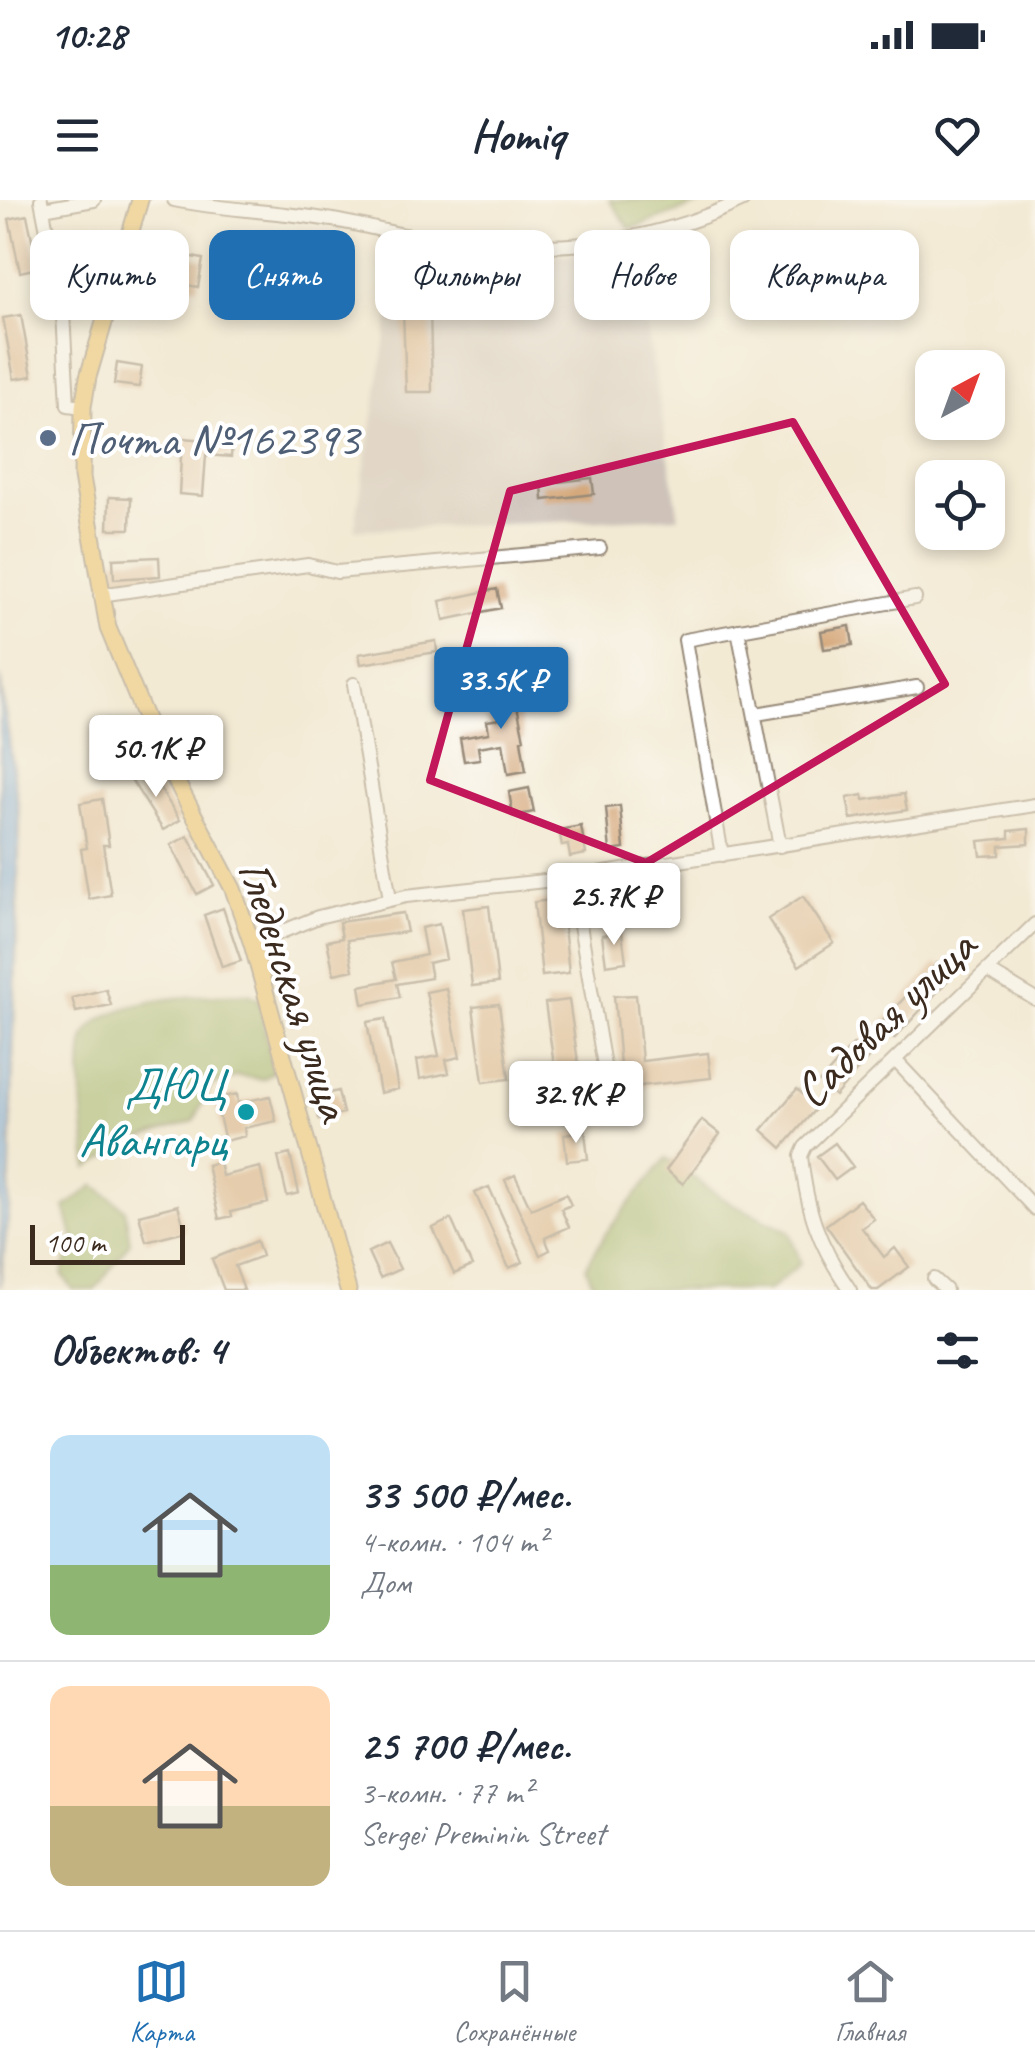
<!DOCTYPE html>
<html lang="ru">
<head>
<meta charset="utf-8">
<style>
	:root { --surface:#fff; --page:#f2f2f3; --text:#1f2937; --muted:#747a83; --line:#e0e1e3; --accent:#1f6fb2 }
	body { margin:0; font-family:Caveat,sans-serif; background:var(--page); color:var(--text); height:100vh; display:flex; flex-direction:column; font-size:38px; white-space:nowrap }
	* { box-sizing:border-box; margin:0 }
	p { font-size:32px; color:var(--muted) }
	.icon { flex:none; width:55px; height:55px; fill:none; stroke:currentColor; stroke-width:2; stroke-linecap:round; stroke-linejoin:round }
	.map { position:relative; height:1090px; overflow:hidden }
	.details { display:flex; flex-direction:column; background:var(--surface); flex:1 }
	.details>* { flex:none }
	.hud { position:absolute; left:30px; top:30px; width:975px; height:90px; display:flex; gap:20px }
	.needle { width:65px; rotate:41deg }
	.fabs { position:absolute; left:915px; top:150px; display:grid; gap:20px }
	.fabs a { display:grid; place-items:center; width:90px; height:90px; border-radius:20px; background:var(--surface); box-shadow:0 5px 15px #0003; font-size:50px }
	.scale { position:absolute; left:30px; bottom:25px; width:155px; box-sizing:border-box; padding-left:10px; border:5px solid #3b2a1e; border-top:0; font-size:28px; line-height:35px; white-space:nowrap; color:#3b2a1e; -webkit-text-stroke:8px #fff; paint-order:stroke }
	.price { position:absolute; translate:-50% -85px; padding:0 22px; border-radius:10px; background:#fff; color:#222; font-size:32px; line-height:65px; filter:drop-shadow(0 2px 5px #0008) }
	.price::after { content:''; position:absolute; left:50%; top:60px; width:30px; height:22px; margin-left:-15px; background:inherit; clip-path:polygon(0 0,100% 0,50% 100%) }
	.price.selected { background:var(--accent); color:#fff }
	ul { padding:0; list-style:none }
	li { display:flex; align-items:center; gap:30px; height:250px; padding:0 50px }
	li+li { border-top:2px solid var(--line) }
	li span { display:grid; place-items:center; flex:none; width:280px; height:200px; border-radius:20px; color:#555 }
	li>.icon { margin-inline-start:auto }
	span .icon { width:120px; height:120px; fill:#fffc; stroke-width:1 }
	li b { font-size:42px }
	h2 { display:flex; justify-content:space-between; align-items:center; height:120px; padding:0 50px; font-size:42px }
	.chip { padding:0 35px; border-radius:20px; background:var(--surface); box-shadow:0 5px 15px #0003; font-size:35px; line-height:90px }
	.chip.selected { background:var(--accent); color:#fff }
	.status { display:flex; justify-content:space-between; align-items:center; height:70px; padding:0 50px; background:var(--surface); direction:ltr }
	.status svg { height:28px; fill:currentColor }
	header { display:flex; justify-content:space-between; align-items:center; height:130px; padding:0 50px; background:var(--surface); font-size:45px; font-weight:700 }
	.tab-bar { display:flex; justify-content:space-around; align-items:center; height:140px; border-top:2px solid var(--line); background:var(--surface); font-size:28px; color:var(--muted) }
	.tab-bar a { display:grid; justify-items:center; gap:5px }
	.tab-bar .selected { color:var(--accent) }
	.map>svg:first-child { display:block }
	.industrial { fill:#cec2b9 }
	.forest { fill:#9ab263; stroke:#6a6e40; stroke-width:2.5 }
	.water { fill:#6ba0d8; stroke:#53657b; stroke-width:2.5 }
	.building { fill:#d5a97b }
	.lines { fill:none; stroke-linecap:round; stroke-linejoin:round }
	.minor-casing { stroke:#978a79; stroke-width:16 }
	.major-casing { stroke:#978a79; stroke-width:19 }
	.minor { stroke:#fff; stroke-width:12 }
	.major { stroke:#efc469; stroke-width:15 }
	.marked { fill:none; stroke:#c2185b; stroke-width:8; stroke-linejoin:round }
	.service-dot { fill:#5c6f8a; stroke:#fff; stroke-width:4 }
	.culture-dot { fill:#0f9aa8; stroke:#fff; stroke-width:4 }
	.labels { text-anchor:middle; stroke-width:8; stroke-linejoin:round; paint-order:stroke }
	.service-label { font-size:48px; fill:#4e5e75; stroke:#fff; text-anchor:start }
	.street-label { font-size:48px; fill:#3b2a1e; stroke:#fff }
	.culture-label { font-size:48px; fill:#0d838f; stroke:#fff; text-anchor:end }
</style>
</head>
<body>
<div class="status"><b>10:28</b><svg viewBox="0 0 49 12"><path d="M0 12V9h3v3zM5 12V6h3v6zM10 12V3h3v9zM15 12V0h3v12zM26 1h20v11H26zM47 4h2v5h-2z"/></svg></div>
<header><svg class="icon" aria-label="menu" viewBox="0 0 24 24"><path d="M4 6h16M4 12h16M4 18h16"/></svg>Homiq<svg class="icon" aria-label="heart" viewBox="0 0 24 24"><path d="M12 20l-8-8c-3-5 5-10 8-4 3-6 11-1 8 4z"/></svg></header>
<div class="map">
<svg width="1035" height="1090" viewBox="0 0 1035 1090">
	<rect width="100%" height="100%" fill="#fff"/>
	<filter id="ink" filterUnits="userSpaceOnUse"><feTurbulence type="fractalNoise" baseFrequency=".01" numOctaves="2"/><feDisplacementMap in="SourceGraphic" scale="20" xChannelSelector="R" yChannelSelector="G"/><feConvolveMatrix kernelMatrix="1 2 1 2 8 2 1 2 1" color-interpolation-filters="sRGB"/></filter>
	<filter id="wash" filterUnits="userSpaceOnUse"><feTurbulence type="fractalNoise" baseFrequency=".0048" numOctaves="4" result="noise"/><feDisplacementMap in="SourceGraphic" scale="40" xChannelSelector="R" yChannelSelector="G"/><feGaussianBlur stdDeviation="2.25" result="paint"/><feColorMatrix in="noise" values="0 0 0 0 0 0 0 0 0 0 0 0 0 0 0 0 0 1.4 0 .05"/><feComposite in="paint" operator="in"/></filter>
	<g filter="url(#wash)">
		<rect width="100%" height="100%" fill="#f3ead4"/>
		<path class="industrial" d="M400,51L635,58L679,317L354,330Z"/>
		<path class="forest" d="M609,0H711L630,29Z
			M248,794L259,799L274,871L263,879L237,876L211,886L194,921L138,940L88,968C86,940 75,859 86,835C105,796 210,795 248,794Z
			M666,958L730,1003L789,1031L801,1063L769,1090H601L591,1080L586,1067L606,1033Z
			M95,985L125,1009L130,1042L95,1090H73L62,1074L74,1040L65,1007Z"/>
		<path class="water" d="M0,476L20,619L9,1010L0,1088Z"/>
		<g id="blocks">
			<path class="building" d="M27,15L38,68L20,72L9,19Z
				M170,53L203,59L198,87L165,81Z
				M221,64L277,70L275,89L219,84Z
				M91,71L97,104L82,107L76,74Z
				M687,83L692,100L653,112L648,95Z
				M430,109L432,192H406L403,111Z
				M21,115L32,176L14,179L3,118Z
				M117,163L142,167L139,187L114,184Z
				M182,238L232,242L231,257L206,255L203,296L179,294Z
				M592,278L594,294L543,300L542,284Z
				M109,297L131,298L130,329H108Z
				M159,357L160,376L114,379L113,359Z
				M497,389L501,408L444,420L440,401Z
				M850,426L853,445L824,449L821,431Z
				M436,441L437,452L361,464L359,454Z
				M512,482L524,539L521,540L526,571L508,574L503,543L478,547L480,559L464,561L460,538L489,533L487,521L500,519L493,486Z
				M149,571L180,620L163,630L132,581Z
				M529,588L534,612L513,616L509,592Z
				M904,594L907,610L851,619L847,598L863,595L864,600Z
				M102,599L109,645H103L111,695L89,699L81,649L87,648L80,603Z
				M620,606L624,649L610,651L606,608Z
				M581,626L586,654L570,657L568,645L562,646L559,630Z
				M1029,629V644L1000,646V655L981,656L979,641L1009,638V631Z
				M188,636L214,685L197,694L171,645Z
				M803,696L834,743L799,766L768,719Z
				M561,699L569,773L542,776L534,702Z
				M489,706L498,783L472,786L463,709Z
				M223,708L241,761L222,767L204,715Z
				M403,713L407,732L347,740L353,770L334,774L327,741L342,738L339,722Z
				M439,724L446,759L428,763L431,778L397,784L400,797L363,804L360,786L396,779L392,762L426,755L421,728Z
				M622,732L626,762L606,765L602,735Z
				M937,763L951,777L894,839L879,825Z
				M446,788L460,857L446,860L449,873L420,879L417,860L439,856L426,792Z
				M106,789L111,805L76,812L72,798Z
				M636,795L642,861L708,853L711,878L622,888L614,796Z
				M569,800L579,869L555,872L545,803Z
				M499,804L509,879L483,882L473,807Z
				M385,819L398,889L380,893L367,822Z
				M854,844L869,857L835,896L820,882Z
				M797,889L817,907L782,948L762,930Z
				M338,891L343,913L319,919L313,897Z
				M237,894L238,903L270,896L276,921L244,928L245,936L225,941L215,899Z
				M702,920L720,934L683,984L666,970Z
				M585,931L588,959L567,961L564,934Z
				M835,943L853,967L835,980L817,956Z
				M290,954L299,993L287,996L278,957Z
				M219,962L222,976L260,967L268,1003L231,1012L232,1016L219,1019L207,965Z
				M515,975L531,1009L566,994L571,1005L561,1009L569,1027L545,1038L550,1050L540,1055L505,980Z
				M489,987L523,1062L509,1068L475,993Z
				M859,1000L874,1019L862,1028L884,1057L895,1048L909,1067L878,1090H872L826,1025Z
				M178,1005L185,1031L146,1041L139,1015Z
				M451,1019L472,1066L454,1074L433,1028Z
				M257,1041L262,1056L235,1066L244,1090H224L212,1059Z
				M387,1043L400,1069L380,1078L368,1052Z"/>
		</g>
	</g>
	<g filter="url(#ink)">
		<use href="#blocks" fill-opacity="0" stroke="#978a79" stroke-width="2.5"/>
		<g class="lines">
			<g class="minor-casing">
				<path id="minor" d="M41,0L63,112L68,205L83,207
					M174,0C224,10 275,11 325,19C358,23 390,34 423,38C538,53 637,51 743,0
					M43,9L94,0
					M100,395L308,365L337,372L600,348
					M738,430L780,646
					M354,484L390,699
					M756,514L917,487
					M722,655L685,440L915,398
					M572,678L607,883
					M252,744L318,717L406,696L572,678L1035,605
					M988,771L1035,799
					M897,862L1035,1009
					M934,1079L946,1090
					M850,1090C818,1044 807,1011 801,956L805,947L1035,724"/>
			</g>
			<g class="major-casing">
				<path id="major" d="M140,0L88,177L83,207L82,277L108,428L155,541L233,689L252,744L348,1090"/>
			</g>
			<use href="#minor" class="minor"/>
			<use href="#major" class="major"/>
		</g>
	</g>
	<path d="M0 0H1035V1090H0ZM793,222L945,484L646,663L430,580L510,291Z" fill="#f3ead4" fill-opacity=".55" fill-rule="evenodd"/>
	<path class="marked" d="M793,222L945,484L646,663L430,580L510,291Z"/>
	<circle class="service-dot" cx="48" cy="238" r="10"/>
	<circle class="culture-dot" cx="246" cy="912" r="10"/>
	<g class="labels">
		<g class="service-label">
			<text x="68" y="255">Почта №162393</text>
		</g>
		<g class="street-label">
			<text transform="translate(296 790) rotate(72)" y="17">Гледенская улица</text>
			<text transform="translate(884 818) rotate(-44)" y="17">Садовая улица</text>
		</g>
		<g class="culture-label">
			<text x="226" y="901">ДЮЦ<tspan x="226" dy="55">Авангарц</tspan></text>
		</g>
	</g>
</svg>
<div class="fabs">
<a><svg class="needle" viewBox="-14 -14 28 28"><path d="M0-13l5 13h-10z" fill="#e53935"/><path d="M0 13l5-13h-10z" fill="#747a83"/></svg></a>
<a><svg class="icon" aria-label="locate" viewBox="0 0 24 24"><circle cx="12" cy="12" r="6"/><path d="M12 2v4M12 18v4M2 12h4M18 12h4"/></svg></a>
</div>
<div class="scale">100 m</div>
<b class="price selected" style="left:501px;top:532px">33.5K ₽</b>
<b class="price" style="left:156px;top:600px">50.1K ₽</b>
<b class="price" style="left:614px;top:748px">25.7K ₽</b>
<b class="price" style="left:576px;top:946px">32.9K ₽</b>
<div class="hud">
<a class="chip">Купить</a>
<a class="chip selected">Снять</a>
<a class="chip">Фильтры</a>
<a class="chip">Новое</a>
<a class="chip">Квартира</a>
</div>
</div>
<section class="details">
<h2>Объектов: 4<svg class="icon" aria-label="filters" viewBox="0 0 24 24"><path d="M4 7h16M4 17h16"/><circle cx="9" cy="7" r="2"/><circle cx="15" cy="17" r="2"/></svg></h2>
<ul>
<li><span style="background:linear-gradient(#bfe0f5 65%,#8fb573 0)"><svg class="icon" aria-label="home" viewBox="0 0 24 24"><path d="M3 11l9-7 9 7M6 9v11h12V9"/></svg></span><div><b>33 500 ₽/мес.</b><p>4-комн. · 104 m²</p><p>Дом</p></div></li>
<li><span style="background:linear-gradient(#ffd9b3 60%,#c2b280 0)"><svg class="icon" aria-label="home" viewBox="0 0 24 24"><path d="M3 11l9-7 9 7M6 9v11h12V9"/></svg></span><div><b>25 700 ₽/мес.</b><p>3-комн. · 77 m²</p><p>Sergei Preminin Street</p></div></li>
</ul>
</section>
<nav class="tab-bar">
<a class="selected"><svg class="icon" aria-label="map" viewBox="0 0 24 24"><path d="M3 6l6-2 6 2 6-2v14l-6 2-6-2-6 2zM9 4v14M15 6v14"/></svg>Карта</a>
<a><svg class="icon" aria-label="saved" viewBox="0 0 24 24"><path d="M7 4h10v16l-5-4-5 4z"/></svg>Сохранённые</a>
<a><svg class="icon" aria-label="home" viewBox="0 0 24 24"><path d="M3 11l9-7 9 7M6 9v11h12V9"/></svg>Главная</a>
</nav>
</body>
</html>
